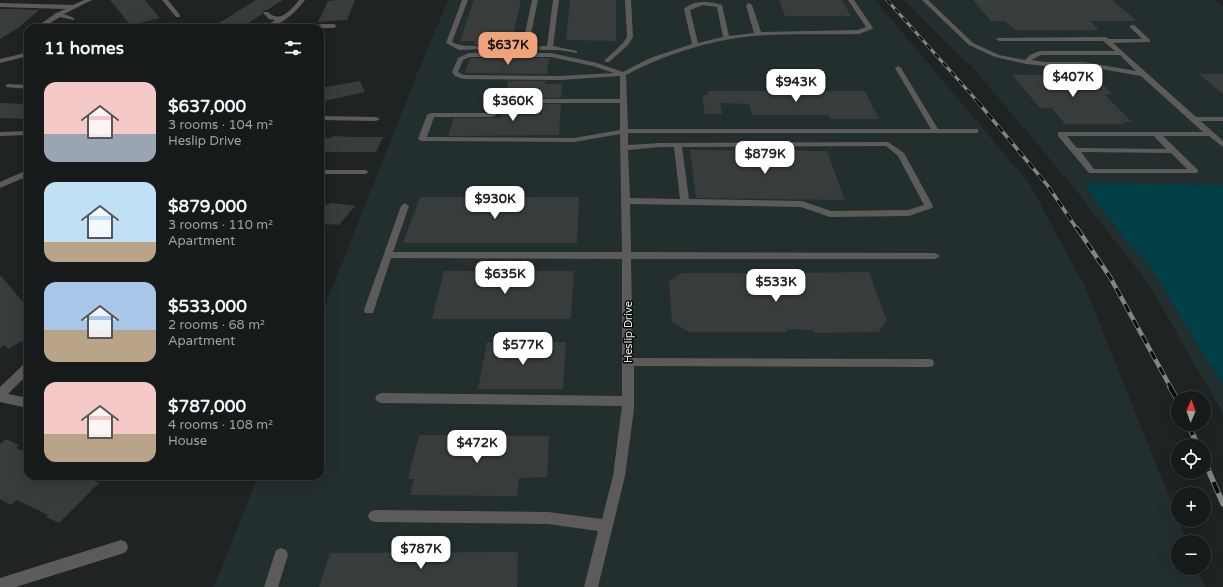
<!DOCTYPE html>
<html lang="en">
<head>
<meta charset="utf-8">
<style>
	:root { --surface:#171a1a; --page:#202323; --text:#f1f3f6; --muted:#9ea1a2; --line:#363839; --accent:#efa378 }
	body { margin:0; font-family:"Varela Round",sans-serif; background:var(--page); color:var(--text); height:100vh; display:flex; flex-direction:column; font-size:15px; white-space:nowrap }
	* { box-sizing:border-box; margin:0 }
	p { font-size:13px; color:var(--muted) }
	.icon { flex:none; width:22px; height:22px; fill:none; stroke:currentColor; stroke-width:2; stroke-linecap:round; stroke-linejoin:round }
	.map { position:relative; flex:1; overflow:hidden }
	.panel { position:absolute; left:24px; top:24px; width:300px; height:456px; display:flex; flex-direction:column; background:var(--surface); border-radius:12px; box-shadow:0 4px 16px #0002,0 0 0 1px var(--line) }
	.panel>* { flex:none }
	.needle { width:26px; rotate:2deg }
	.tools { position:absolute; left:1171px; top:391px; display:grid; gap:8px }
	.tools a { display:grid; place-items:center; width:40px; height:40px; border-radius:50%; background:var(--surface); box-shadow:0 4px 16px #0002,0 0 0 1px var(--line); font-size:20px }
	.price { position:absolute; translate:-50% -34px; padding:0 9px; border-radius:8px; background:#fff; color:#222; font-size:13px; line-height:26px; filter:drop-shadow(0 1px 2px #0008) }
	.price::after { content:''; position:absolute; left:50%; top:24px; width:12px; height:9px; margin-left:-6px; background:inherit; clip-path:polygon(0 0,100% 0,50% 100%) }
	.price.selected { background:var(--accent); color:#111 }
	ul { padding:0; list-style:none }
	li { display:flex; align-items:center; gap:12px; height:100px; padding:0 20px }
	li span { display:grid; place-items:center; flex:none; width:112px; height:80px; border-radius:12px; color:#555 }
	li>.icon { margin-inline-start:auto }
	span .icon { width:48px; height:48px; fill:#fffc; stroke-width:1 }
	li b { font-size:17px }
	h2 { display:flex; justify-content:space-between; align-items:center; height:48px; padding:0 20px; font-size:17px }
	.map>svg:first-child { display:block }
	.built { fill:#232e2f }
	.green { fill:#004046 }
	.building { fill:#383c3c }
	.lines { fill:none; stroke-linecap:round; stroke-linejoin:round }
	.minor { fill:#5d5b5a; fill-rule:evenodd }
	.rail-far3-casing { stroke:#838687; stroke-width:3 }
	.rail-far2-casing { stroke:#838687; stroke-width:3.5 }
	.rail-far1-casing { stroke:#838687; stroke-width:4.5 }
	.rail-casing { stroke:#838687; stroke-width:5.5 }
	.rail-far3 { stroke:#0a0c0c; stroke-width:2; stroke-dasharray:6; stroke-linecap:butt }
	.rail-far2 { stroke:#0a0c0c; stroke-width:2.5; stroke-dasharray:8; stroke-linecap:butt }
	.rail-far1 { stroke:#0a0c0c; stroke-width:3; stroke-dasharray:9; stroke-linecap:butt }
	.rail { stroke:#0a0c0c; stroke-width:4; stroke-dasharray:12; stroke-linecap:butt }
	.labels { text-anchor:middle; stroke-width:3; stroke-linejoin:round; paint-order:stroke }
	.street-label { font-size:11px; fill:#e5e7e8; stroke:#0a0c0c }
</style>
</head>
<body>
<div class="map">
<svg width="1223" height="587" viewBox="0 0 1223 587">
	<rect width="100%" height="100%" fill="#1f2323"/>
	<path class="built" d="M448,0H875L1029,183L1085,287L1187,542H1178V568H1197L1205,587H214L258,476H320V319L417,74Z
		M903,0H1215L1223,5V414L1150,286L1074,188L975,70Z"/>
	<path class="green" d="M1092,183L1223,185V383L1220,381L1150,266L1128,243L1084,185Z"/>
	<path class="building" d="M110,0H145L160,18L130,25Z
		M256,0H283L267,10L263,11L262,14L241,28H211Z
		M336,0H355L347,20L318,22L328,1Z
		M474,0H521L509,52H472L481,50L483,48L474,44L475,41H460Z
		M570,0H616V41L566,40Z
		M779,0H842L851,16H785Z
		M973,0H1112L1137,21H1090L1099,30H1015L1005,21H991Z
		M0,9H13L39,10L18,28L0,39Z
		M470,58H549L547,74L465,73Z
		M1199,74H1223V94Z
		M1012,75H1094L1112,94H1104L1132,122H1122L1124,124H1065L1052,108H1040Z
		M360,81L365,92L320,102V88Z
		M508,81H546L545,84H562L561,98H505Z
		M708,91H865L879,119H831L828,115H752L749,104L720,103L722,114H705L702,95H708Z
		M0,103L28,104V119L0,118Z
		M503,104H561L559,135L448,136L454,118H500Z
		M332,136L354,137H383L376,152H320V138H331Z
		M690,150L827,151L845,200L696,198Z
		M420,197H579L577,243H403Z
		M320,203L328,205L330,203L341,204L355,206L339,225L333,224L331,225L320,223Z
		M444,271H574L571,319H432Z
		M869,272L887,321L878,332L816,333L813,330L786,329L787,332H689L672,322L669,281L682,273H771L775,288H802L798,273Z
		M0,275L28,308V338L8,349L5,345L0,348Z
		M487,342H566L563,389H478Z
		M419,435L549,436L547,477L519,478L517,496L410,495L414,479H408Z
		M6,439L19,445L16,448L28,453V476H78L85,479L87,478L99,483L59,523L46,517L48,515L17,500L11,505L0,499V444Z
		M518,552L517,587H319L330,553Z"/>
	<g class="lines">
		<path class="minor" d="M84,0H92L64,14L74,18V20L60,17L42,28H35L56,13L66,9L0,7V3L73,5Z
			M162,0H168L180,15V17H176Z
			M299,0H305C296,12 279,28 264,28L275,20L269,19L263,13L264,12H268C280,24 291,10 299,0Z
			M462,0H468L452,42C463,48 476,44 482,48L481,49L459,50L446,43Z
			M532,0H538L528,48L525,50L522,48Z
			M553,0H559L553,46L577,51V53L558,50H541L538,48L541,46H547Z
			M625,0H631L633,37L628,45L609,62H605V60L623,43L627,37Z
			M848,0H854L873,28L872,29L859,34C819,35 769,32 730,39C693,46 660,57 626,75L628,129H931L895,68L898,66L901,68L938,129H978V133H628V145L660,143L888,142L904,153L933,206L932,208L909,216L830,217L801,207L630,204L631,252L935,253L940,256L935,259H631L633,358L929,359L933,360L934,363L933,366L929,367L634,366V409L625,476L598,587H584L598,531L548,524L375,522L370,520L368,516L370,512L375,510L548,512L602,519L613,476L622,406L381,403L377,401L375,398L377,395L381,393L622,396V259L391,258L374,310L373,313H365L364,310L401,206L405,203L409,206L393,252H622L620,134L574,142L422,141L418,139L427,115L431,113H493L497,115L493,117H434L427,137L574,138L620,130V103H496L492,101L496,99H620V76L560,80L463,79L455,76L452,72L458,58L469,53H551L597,63L623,72L650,58L692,44L684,9C694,0 709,1 722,5L729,36L754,33L746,5L749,3L752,5L761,32L858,30L866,27ZM703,5L717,7L723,37L698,43L690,10ZM470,57H551L593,66L614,73L560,76L464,75L458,72L463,60ZM886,146L898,156L924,205L908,210L831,211L802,201L689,199L682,147ZM660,147H674L680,199L630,198L628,150Z
			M922,0H928L973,43L999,55L1025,60L1030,55L1040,51H1115L1103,41H999L996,39L997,38L1105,37L1109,39H1142L1129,26L1134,25L1150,40V42L1113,43L1196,117H1223V121H1201L1223,141V147L1209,136H1163L1197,169L1198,171L1197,173H1089L1058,136V132H1203L1141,76L1084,66H1045L1026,64L995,57L969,45ZM1041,55H1120L1136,71L1084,62H1045L1031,60ZM1067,136H1154L1166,149L1077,148ZM1081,152L1171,153L1187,169H1094Z
			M322,24H334L337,26L334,28H304Z
			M28,39V56L0,63V59L25,53L23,43Z
			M8,84L28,85V89L6,87V85Z
			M320,116L376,117L380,119L376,121L320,120Z
			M28,131V135L0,136V132Z
			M320,170H365L369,172L365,174H320Z
			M25,171H28V176L0,188V182Z
			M28,363V374L8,394L28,398V408L0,402V387L24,364Z
			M121,540L126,542L128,547L126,552L121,554L16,587H0V578Z
			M281,548L286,550L288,555L278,587H264L276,550Z"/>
		<g class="rail-far3-casing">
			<path id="rail-far3" d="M887,0L978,102"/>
		</g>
		<g class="rail-far2-casing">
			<path id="rail-far2" d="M977,101L1048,186L1077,229"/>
		</g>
		<g class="rail-far1-casing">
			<path id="rail-far1" d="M1077,228L1110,277L1171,388"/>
		</g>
		<g class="rail-casing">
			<path id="rail" d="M1170,387L1178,401
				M1188,424L1198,446
				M1204,460L1223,504"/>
		</g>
		<use href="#rail-far3" class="rail-far3"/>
		<use href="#rail-far2" class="rail-far2"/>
		<use href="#rail-far1" class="rail-far1"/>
		<use href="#rail" class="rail"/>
	</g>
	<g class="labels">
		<g class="street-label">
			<text transform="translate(628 332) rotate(-90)" y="4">Heslip Drive</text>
		</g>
	</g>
</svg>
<div class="tools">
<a><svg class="needle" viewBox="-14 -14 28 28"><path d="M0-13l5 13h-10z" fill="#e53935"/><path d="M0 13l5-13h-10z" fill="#9ea1a2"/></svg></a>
<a><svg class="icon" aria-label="locate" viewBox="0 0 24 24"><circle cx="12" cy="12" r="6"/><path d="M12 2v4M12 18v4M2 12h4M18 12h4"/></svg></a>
<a>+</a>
<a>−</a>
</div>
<b class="price selected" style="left:508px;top:66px">$637K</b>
<b class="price" style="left:1073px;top:98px">$407K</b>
<b class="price" style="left:796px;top:103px">$943K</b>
<b class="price" style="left:513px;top:122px">$360K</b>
<b class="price" style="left:765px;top:175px">$879K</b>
<b class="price" style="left:495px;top:220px">$930K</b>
<b class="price" style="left:505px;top:295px">$635K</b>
<b class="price" style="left:776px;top:303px">$533K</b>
<b class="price" style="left:523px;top:366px">$577K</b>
<b class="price" style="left:477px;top:464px">$472K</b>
<b class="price" style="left:421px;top:570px">$787K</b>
<section class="panel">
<h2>11 homes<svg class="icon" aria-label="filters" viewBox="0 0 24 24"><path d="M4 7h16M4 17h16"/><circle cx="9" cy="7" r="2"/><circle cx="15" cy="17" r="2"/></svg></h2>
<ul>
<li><span style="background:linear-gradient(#f6c9c9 65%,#9aa5b1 0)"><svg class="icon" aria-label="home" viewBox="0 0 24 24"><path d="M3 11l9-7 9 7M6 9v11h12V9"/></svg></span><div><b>$637,000</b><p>3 rooms · 104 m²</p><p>Heslip Drive</p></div></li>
<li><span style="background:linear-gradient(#bfe0f5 75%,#b9a48a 0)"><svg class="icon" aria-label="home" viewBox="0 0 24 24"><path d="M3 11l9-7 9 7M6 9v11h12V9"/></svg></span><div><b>$879,000</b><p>3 rooms · 110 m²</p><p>Apartment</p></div></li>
<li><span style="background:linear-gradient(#a9c7e8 60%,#b9a48a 0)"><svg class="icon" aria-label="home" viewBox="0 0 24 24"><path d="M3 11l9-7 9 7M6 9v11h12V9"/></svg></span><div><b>$533,000</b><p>2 rooms · 68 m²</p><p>Apartment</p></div></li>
<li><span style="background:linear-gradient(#f6c9c9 65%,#b9a48a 0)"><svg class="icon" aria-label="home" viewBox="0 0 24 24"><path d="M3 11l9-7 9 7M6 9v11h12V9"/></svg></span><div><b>$787,000</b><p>4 rooms · 108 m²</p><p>House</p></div></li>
</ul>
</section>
</div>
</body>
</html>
